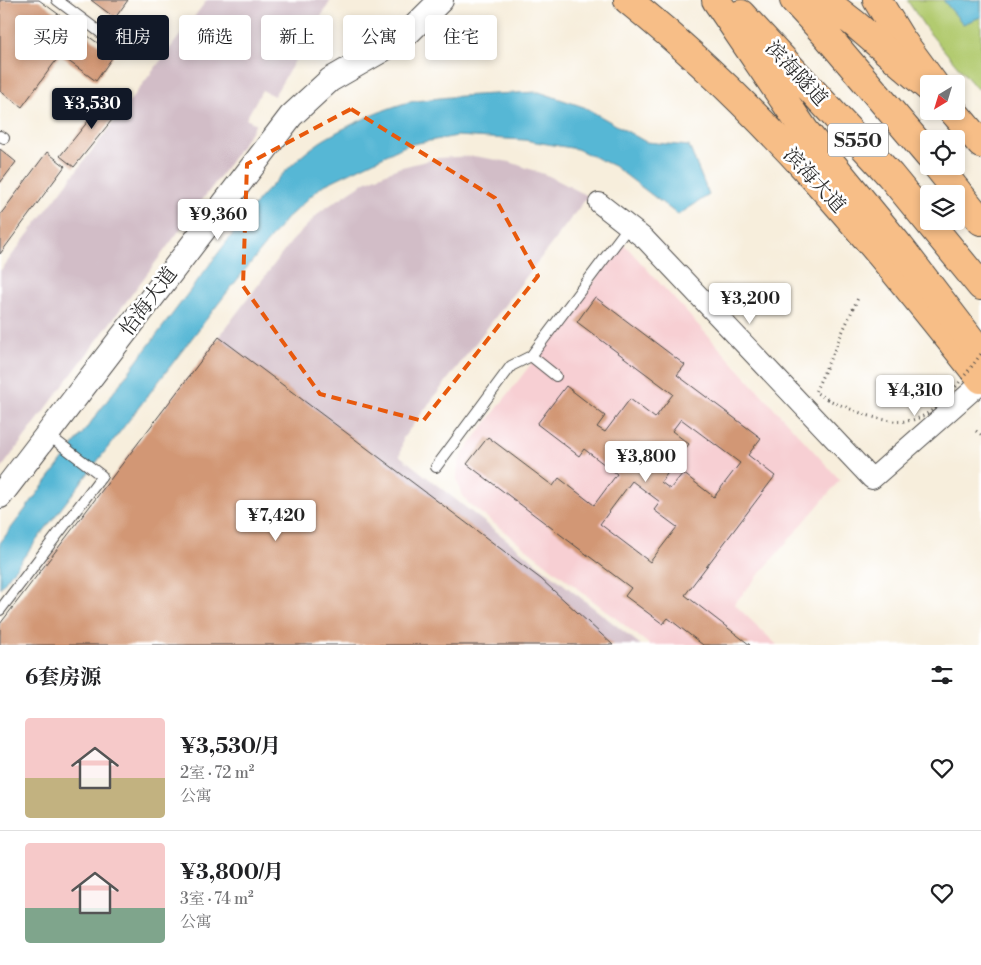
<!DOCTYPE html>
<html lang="zh">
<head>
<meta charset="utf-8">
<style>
	:root { --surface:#fff; --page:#f2f2f2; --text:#202124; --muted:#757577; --line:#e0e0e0; --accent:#111827 }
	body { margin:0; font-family:"Libre Bodoni","Noto Serif SC",serif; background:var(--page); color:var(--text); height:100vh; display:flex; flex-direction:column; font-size:19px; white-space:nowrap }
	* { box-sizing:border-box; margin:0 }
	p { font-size:16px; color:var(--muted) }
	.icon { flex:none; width:28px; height:28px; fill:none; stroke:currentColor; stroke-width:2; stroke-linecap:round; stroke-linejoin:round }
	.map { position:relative; height:645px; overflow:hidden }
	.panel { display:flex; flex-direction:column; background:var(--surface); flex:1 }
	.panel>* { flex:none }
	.banner { position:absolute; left:15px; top:15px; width:500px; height:45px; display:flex; gap:10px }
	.needle { width:32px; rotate:218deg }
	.buttons { position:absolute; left:920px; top:75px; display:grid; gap:10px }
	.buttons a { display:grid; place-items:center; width:45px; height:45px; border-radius:5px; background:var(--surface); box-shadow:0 2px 8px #0003; font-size:25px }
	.price { position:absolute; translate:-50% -42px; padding:0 11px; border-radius:5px; background:#fff; color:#222; font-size:16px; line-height:32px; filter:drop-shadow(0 1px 2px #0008) }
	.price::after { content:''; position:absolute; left:50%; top:30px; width:15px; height:11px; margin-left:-8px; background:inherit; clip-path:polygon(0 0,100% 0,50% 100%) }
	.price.selected { background:var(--accent); color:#fff }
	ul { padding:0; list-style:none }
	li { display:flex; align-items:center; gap:15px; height:125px; padding:0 25px }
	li+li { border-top:1px solid var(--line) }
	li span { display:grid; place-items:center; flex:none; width:140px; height:100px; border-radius:5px; color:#555 }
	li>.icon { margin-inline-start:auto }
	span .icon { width:60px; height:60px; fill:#fffc; stroke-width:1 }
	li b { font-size:21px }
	h2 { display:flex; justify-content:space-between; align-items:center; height:60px; padding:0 25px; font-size:21px }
	.chip { padding:0 18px; border-radius:5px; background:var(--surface); box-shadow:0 2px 8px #0003; font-size:18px; line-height:45px }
	.chip.selected { background:var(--accent); color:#fff }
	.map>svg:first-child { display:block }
	.built { fill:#f7cfd3 }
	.industrial { fill:#d2bdc7 }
	.green { fill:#b2cb70; stroke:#6e7b4e }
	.water { fill:#56b7d5; stroke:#407180 }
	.building { fill:#d29775; fill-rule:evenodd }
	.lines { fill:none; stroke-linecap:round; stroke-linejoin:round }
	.service-casing { stroke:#4a4846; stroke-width:12 }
	.minor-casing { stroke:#4a4846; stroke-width:22 }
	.tertiary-casing { stroke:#4a4846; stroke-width:26 }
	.primary-casing { stroke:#4a4846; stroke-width:30 }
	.trunk-casing { stroke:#4a4846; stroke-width:30 }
	.path { stroke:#4a4846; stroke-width:3; stroke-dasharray:1 4; stroke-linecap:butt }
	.service { stroke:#fff; stroke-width:10 }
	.minor { stroke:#fff; stroke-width:20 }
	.tertiary { stroke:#fff; stroke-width:24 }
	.primary { stroke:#f7be87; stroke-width:28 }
	.trunk { stroke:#f7be87; stroke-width:28 }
	.path-bridge { stroke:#4a4846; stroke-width:3; stroke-dasharray:1 4; stroke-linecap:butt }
	.marked { fill:none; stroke:#e8590c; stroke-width:4; stroke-dasharray:10 6; stroke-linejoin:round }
	.labels { text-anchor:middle; stroke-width:5; stroke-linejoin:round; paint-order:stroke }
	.shield { fill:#fff; stroke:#6b6b6b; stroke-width:1 }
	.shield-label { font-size:19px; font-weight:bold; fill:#2b2b2b }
	.street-label { font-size:20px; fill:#2b2b2b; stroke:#fff }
</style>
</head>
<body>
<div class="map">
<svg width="981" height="645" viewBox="0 0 981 645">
	<rect width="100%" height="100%" fill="#fff"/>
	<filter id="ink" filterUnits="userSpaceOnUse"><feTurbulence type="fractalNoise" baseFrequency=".02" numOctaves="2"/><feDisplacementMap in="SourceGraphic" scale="10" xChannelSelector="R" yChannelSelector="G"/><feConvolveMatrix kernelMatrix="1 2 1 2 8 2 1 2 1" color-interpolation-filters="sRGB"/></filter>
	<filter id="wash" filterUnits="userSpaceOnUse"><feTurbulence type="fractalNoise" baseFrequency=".0096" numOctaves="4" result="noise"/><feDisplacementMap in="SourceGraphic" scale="20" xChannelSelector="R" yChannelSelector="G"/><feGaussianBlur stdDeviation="1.12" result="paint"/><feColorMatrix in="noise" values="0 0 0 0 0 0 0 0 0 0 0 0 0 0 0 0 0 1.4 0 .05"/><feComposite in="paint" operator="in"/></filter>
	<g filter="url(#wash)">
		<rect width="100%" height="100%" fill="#f7eedc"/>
		<path class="built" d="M623,243L840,480L734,604L777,645H650L468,503L460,491L457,479L458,464L464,452Z"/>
		<path class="industrial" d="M207,0H331L274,96L262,90L246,119L256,124L224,171L0,470V271Z
			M473,156L510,162L549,176L588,196L403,438L400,456L641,645H0V624L291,242L321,211L365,182L398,168L438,158Z"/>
		<path class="green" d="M907,0H981V87L977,89L927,30Z"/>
		<path class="water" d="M943,0H981V17L963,24Z
			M539,92L584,107L646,142L689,146L709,195L678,215L614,166L577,149L524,140L457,136L407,145L322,186L286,219L225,295L0,588V543L259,199C278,179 296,158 320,142C340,129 386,107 410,102C452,95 496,94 539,92Z"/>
		<g id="blocks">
			<path class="building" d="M0,0H39L114,55L96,81L60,55L22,107L0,91Z
				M91,0H128L115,18Z
				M110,94L124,105L74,167L60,156Z
				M0,149L16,162L0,183Z
				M47,152L65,166L0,254V215Z
				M595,297L685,365L677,375L761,438L748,455L775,476L685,595L750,645H703L668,618L663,624L625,596L631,588L467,464L488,437L553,486L559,478L594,505L617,474L584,449L579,456L537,424L566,386L605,416L597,427L605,432L630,399L655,418L673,394L577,322ZM681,419L740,463L714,497L683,473L670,489L661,482L689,444L672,431ZM632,481L660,502L654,510L677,527L650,562L600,524Z
				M219,337L541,579L613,645H0V624Z"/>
		</g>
	</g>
	<g filter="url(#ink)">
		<use href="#blocks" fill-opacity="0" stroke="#4a4846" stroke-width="1"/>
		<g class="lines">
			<g class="service-casing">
				<path id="service" d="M57,0L101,33
					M0,136L4,138
					M531,356L556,376
					M436,467L511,366L531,356L629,226
					M0,610L102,476L47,434"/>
			</g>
			<g class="minor-casing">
				<path id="minor" d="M599,203L645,239L872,479L981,383"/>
			</g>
			<g class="tertiary-casing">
				<path id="tertiary" d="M0,496L291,116L330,80L403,38L441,0"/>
			</g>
			<g class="primary-casing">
				<path id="primary" d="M628,0C764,109 874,243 981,379
					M877,0L901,39L934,84
					M953,111L981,144"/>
			</g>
			<g class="trunk-casing">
				<path id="trunk" d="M716,0L805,131L900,247L981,353
					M794,0L827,36L929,156
					M824,0L855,24L929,88
					M741,14L890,175L981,286
					M953,111L954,112
					M937,166L981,221"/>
			</g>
			<path class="path" d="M827,399L815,392L858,298
				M976,431L981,435"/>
			<use href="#service" class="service"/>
			<use href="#minor" class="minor"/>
			<use href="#tertiary" class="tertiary"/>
			<use href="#primary" class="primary"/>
			<use href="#trunk" class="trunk"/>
			<path class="path-bridge" d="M827,399C914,438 926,428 981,354"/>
		</g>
	</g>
	<path class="marked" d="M351,109L495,198L538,276L423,421L320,394L243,286L247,164Z"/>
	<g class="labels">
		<rect class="shield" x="828" y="123.5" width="60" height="33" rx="4"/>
		<g class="shield-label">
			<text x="858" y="147">S550</text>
		</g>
		<g class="street-label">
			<text transform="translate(797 73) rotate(47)" y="7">滨海隧道</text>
			<text transform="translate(815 180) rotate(47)" y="7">滨海大道</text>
			<text transform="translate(148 301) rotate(-53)" y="7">怡海大道</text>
		</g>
	</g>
</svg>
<div class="buttons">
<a><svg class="needle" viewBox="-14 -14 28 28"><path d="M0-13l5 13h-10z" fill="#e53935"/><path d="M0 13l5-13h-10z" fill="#757577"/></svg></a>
<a><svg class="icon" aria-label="locate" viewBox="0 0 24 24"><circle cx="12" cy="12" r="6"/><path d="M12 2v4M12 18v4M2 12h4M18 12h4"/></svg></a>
<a><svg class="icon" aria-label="layers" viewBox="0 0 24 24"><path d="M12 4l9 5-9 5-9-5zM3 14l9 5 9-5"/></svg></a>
</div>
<b class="price selected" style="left:92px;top:130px">¥3,530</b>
<b class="price" style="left:218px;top:241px">¥9,360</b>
<b class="price" style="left:750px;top:325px">¥3,200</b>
<b class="price" style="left:915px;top:417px">¥4,310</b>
<b class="price" style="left:646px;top:483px">¥3,800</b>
<b class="price" style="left:276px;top:542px">¥7,420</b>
<div class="banner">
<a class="chip">买房</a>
<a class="chip selected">租房</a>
<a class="chip">筛选</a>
<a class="chip">新上</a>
<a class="chip">公寓</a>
<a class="chip">住宅</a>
</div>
</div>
<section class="panel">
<h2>6套房源<svg class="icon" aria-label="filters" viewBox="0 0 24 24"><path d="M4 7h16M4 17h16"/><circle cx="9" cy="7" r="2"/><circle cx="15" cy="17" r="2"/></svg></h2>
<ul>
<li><span style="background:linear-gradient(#f6c9c9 60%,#c2b280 0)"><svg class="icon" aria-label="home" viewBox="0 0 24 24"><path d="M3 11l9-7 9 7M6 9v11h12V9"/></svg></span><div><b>¥3,530/月</b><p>2室 · 72 m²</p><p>公寓</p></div><svg class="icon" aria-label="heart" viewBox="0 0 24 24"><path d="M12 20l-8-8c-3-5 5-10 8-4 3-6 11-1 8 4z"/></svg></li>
<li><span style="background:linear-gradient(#f6c9c9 65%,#7fa58c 0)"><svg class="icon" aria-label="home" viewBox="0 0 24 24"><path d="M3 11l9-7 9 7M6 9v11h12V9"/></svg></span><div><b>¥3,800/月</b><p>3室 · 74 m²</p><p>公寓</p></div><svg class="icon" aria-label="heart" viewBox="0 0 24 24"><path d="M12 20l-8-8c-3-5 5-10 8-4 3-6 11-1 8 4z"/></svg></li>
</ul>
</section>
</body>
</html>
